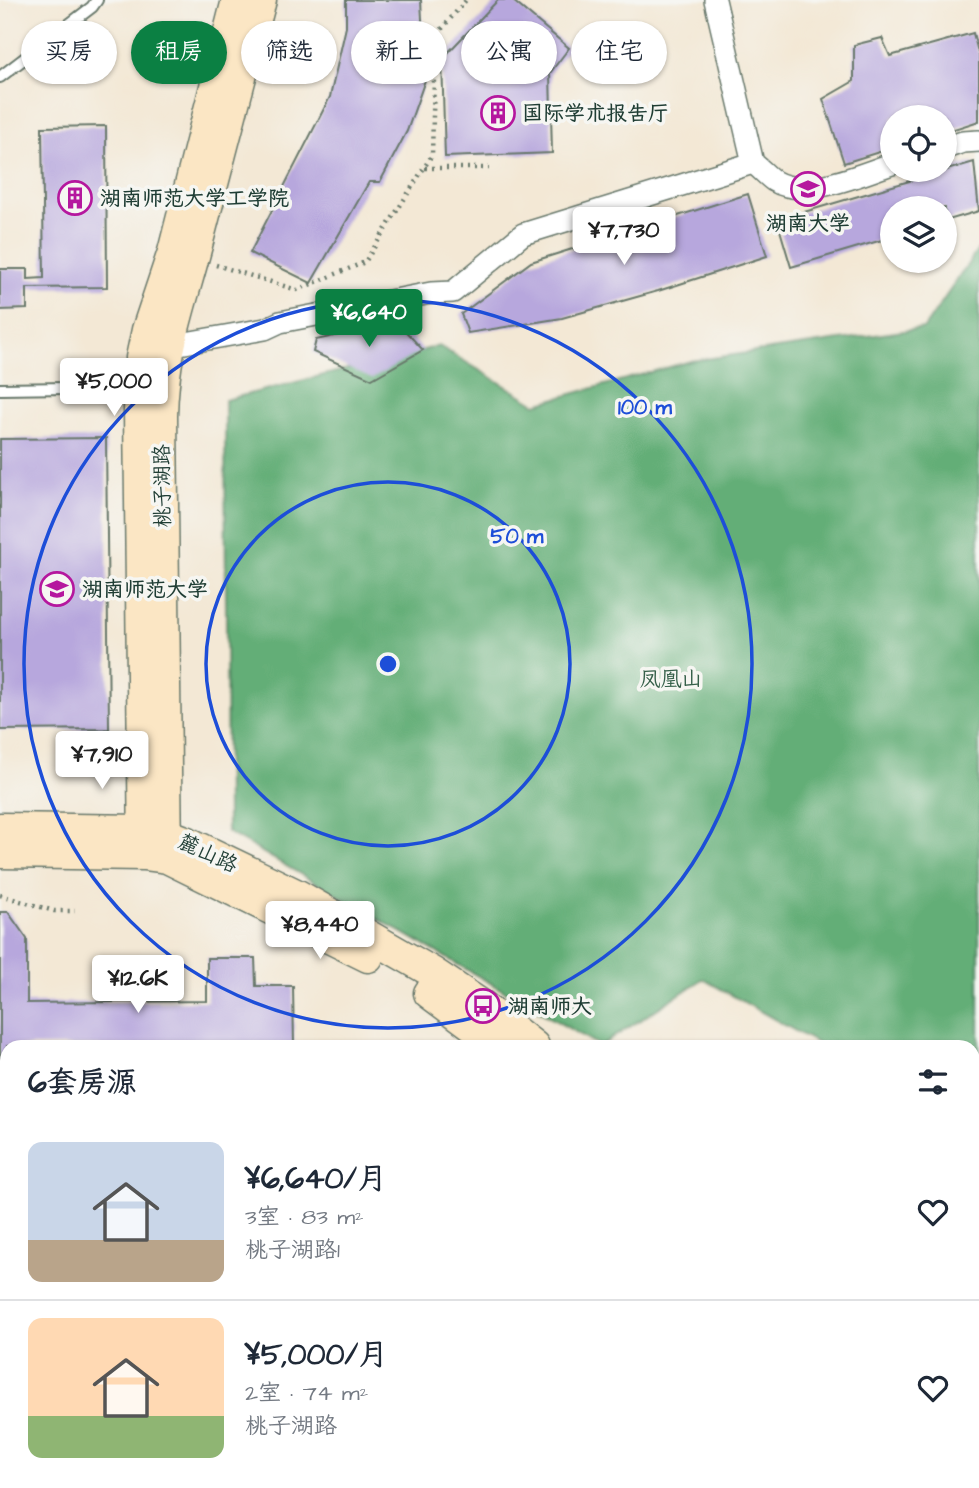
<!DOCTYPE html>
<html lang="zh">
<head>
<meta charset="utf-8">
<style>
	:root { --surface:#fff; --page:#f6f6f7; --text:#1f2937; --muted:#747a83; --line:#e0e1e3; --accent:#0b8043 }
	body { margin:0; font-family:"Architects Daughter","LXGW WenKai TC",sans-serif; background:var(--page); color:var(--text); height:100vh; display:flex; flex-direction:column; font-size:26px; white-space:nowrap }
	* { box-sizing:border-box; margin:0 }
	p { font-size:23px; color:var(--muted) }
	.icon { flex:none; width:38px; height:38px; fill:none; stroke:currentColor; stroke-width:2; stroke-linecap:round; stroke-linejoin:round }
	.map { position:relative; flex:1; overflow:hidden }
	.details { position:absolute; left:0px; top:1040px; width:980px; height:450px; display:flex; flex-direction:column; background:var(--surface); border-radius:21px 21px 0 0; box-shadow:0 2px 5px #0004 }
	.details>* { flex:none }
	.banner { position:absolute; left:21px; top:21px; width:938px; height:63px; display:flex; gap:14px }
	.buttons { position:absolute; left:880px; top:105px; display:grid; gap:14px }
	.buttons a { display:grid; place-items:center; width:77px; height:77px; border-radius:50%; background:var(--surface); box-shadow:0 2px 5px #0004; font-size:35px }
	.price { position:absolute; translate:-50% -60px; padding:0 16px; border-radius:7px; background:#fff; color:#222; font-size:23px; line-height:46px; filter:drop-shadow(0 2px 4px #0008) }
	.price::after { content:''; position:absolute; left:50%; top:42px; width:21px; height:16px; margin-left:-10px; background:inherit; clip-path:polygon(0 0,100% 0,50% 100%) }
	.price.active { background:var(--accent); color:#fff }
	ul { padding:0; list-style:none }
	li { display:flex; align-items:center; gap:21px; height:175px; padding:0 28px }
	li+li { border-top:2px solid var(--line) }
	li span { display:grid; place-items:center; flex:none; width:196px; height:140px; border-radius:14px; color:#555 }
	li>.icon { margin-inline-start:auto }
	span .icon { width:84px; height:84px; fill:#fffc; stroke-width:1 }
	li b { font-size:30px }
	h2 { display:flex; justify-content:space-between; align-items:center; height:84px; padding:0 28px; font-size:30px }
	.chip { padding:0 24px; border-radius:32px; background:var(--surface); box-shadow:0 2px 5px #0004; font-size:24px; line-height:63px }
	.chip.active { background:var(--accent); color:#fff }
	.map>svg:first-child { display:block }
	.forest { fill:#64ae77; stroke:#427656; stroke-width:2 }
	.building { fill:#b7a7dd }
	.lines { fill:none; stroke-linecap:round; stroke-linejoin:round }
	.lane-casing { stroke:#69796c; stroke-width:14 }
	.street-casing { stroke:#69796c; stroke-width:24 }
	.secondary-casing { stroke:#69796c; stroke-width:33 }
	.path { stroke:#69796c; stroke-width:4.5; stroke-dasharray:2 5; stroke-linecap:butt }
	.lane { stroke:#fff; stroke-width:10 }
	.street { stroke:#fff; stroke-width:21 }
	.secondary { stroke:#fbe6c4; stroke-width:30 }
	.ring { fill:none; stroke:#1d4ed8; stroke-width:3.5 }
	.labels { text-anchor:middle; stroke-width:7; stroke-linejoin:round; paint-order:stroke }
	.poi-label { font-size:21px; font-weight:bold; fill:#1f3d34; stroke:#f6f6f2; text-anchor:start }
	.street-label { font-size:21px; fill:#1f3d34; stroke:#f6f6f2 }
	.park-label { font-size:21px; fill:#36604a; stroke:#f6f6f2 }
	.centre { fill:#1d4ed8; stroke:#f6f6f2; stroke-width:3.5 }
	.ring-label { font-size:21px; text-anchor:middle; font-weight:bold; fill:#1d4ed8; stroke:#f6f6f2; stroke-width:7; stroke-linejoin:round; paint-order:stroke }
</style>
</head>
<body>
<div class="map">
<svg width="979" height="1488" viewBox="0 0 979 1488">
	<rect width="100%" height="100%" fill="#f6f6f2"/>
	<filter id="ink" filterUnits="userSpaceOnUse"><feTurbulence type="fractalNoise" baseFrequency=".0143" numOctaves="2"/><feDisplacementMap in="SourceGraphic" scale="14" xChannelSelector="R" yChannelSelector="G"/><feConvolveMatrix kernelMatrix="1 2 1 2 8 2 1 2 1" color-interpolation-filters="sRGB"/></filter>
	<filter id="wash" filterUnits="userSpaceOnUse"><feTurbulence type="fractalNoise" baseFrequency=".00686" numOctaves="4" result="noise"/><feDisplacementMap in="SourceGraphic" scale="28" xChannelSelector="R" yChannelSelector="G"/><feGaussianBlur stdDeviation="1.57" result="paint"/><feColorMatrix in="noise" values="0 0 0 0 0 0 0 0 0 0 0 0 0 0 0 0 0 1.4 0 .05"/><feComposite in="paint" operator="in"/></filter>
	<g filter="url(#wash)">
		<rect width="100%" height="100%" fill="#f3e8d5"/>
		<path class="forest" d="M979,248V1136L973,1133V1046H822L703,979L600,1046L227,832L225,400L439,346L536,404L691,361L924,328Z
			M165,1482H403L490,1488H157Z"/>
		<g id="blocks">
			<path class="building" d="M346,0H421L425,80L407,131L380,182H369L311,283L250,253L330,97L346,27Z
				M498,0H512L569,48L550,73L552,153L445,157L442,59Z
				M973,33L979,56V121L945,132V117H892V148L844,163L823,99L854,81V45L882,38L890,56Z
				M106,126L107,287L27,288V309L0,310V269H28V279L44,278L42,127Z
				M974,162L979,211L945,221V208H892V237L791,267L777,220Z
				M748,194L767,256L658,291L562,318L468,333L461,314L531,262Z
				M397,322L423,350L372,379L313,352L316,340Z
				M106,438L109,729L0,730V439Z
				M0,912H8L27,939V1003L207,1001V958H255L256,986H293L294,1046H7V1182H0Z
				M973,1445L979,1446V1488H803V1482H973Z"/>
		</g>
	</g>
	<g filter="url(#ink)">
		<use href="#blocks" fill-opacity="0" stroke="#69796c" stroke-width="2"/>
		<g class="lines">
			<g class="lane-casing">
				<path id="lane" d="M0,77L92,7L97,0
					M0,389L136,387
					M0,1208H7
					M761,1488L762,1482"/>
			</g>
			<g class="street-casing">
				<path id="street" d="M715,0L753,163
					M945,148L963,142L979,141
					M753,163C760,168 767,176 774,181C806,200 860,174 892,164
					M168,346L265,329L280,322L431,293L453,292L523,234L753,163"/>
			</g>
			<g class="secondary-casing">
				<path id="secondary" d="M0,828L144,830L167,834L188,842L298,895L432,972L483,1006L534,1046
					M0,853L144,855L167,858L368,957
					M144,855L139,410L141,358L147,330L173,252L237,0
					M167,858L162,416C163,352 180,309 196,249C217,166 239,83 261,0
					M429,993L500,1046
					M973,1357L979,1359
					M973,1380L979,1383"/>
			</g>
			<path class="path" d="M425,168H489
				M216,265L297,290L365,262L432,155L435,37L466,0
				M0,895L54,911H75"/>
			<use href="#lane" class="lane"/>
			<use href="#street" class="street"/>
			<use href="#secondary" class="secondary"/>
		</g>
	</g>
	<g class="ring">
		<circle cx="388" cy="664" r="182"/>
		<circle cx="388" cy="664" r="364"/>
	</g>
	<defs>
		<g id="building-ring" transform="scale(1.75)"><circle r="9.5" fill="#f6f6f2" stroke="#b5179e" stroke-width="1.5"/><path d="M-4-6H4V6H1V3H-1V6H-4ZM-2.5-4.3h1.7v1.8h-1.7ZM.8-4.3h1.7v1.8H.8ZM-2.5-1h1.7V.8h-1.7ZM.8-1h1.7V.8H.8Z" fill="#b5179e"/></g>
		<g id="university-ring" transform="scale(1.75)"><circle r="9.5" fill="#f6f6f2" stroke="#b5179e" stroke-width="1.5"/><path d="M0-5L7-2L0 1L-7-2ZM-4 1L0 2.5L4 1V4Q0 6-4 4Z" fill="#b5179e"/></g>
		<g id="bus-ring" transform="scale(1.75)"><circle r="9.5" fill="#f6f6f2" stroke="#b5179e" stroke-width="1.5"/><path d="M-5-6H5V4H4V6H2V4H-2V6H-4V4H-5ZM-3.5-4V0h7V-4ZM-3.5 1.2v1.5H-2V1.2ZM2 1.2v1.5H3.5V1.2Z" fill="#b5179e"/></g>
	</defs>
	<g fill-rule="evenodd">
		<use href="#building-ring" x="498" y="113"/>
		<use href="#university-ring" x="808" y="189"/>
		<use href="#building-ring" x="75" y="198"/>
		<use href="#university-ring" x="57" y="589"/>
		<use href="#bus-ring" x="483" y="1006"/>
	</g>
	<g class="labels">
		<g class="poi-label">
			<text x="522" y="120">国际学术报告厅</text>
			<text x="100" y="205">湖南师范大学工学院</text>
			<text x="808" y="230" text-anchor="middle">湖南大学</text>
			<text x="82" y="596">湖南师范大学</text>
			<text x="508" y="1013">湖南师大</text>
		</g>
		<g class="street-label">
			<text transform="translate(162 486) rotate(-91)" y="7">桃子湖路</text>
			<text transform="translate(208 853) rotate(25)" y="7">麓山路</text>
		</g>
		<g class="park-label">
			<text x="671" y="686">凤凰山</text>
		</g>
	</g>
	<circle cx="388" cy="664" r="10" class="centre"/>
	<g class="ring-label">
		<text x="645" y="414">100 m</text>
		<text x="517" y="543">50 m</text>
	</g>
</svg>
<div class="buttons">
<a><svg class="icon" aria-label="locate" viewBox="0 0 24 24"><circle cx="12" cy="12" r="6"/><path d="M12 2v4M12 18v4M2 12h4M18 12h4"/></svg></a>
<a><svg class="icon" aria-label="layers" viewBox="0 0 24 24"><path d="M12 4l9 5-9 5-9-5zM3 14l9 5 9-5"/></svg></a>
</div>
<b class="price" style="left:624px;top:267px">¥7,730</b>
<b class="price active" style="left:369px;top:349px">¥6,640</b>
<b class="price" style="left:114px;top:418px">¥5,000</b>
<b class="price" style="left:102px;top:791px">¥7,910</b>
<b class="price" style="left:320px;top:961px">¥8,440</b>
<b class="price" style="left:138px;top:1015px">¥12.6K</b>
<div class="banner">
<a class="chip">买房</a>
<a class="chip active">租房</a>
<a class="chip">筛选</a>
<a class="chip">新上</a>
<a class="chip">公寓</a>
<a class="chip">住宅</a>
</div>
<section class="details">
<h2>6套房源<svg class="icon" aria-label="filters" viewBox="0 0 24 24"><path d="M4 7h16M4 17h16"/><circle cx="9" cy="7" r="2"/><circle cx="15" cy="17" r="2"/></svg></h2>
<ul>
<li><span style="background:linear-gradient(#c9d6e8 70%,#b9a48a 0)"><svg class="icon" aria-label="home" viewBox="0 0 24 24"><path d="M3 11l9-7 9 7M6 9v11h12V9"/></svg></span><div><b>¥6,640/月</b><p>3室 · 83 m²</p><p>桃子湖路1</p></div><svg class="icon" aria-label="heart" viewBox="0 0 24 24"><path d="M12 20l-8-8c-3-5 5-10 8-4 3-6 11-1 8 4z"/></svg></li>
<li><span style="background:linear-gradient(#ffd9b3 70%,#8fb573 0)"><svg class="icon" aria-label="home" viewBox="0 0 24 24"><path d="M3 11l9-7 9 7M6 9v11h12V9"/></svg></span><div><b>¥5,000/月</b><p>2室 · 74 m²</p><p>桃子湖路</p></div><svg class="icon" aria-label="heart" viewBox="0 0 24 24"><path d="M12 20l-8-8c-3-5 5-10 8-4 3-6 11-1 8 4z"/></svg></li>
</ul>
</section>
</div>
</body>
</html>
